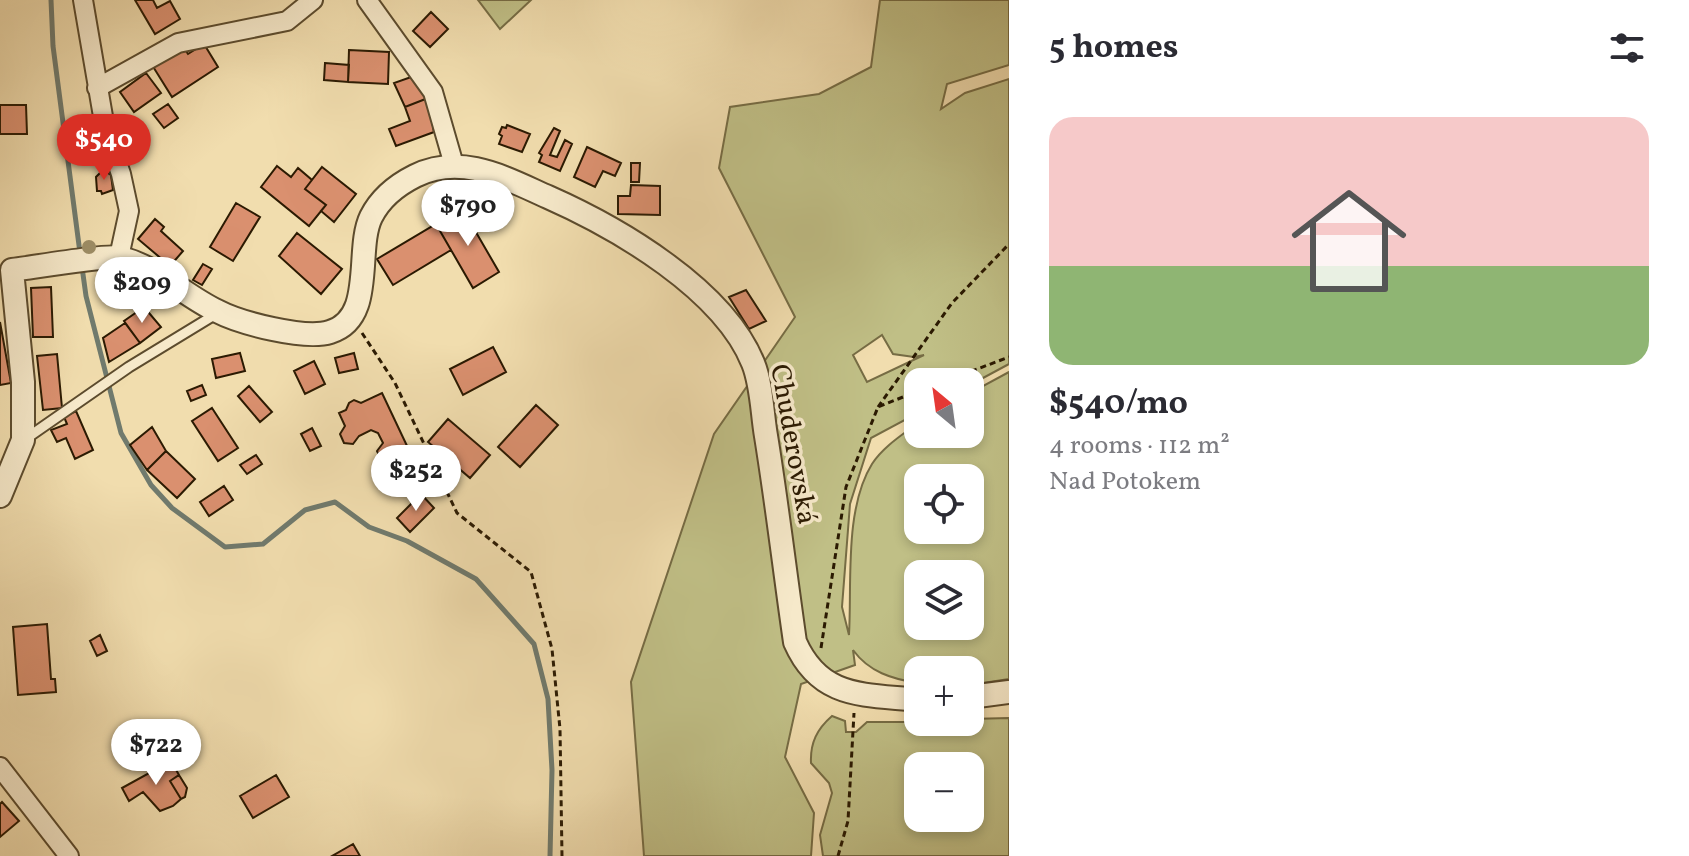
<!DOCTYPE html>
<html lang="en">
<head>
<meta charset="utf-8">
<style>
	:root { --surface:#fff; --page:#f7f7f7; --text:#2b2b33; --muted:#7c7c81; --line:#e1e1e2; --accent:#d93025 }
	body { margin:0; font-family:Vollkorn,serif; background:var(--page); color:var(--text); height:100vh; display:flex; flex-direction:column; font-size:30px; white-space:nowrap }
	* { box-sizing:border-box; margin:0 }
	p { font-size:26px; color:var(--muted) }
	.icon { flex:none; width:44px; height:44px; fill:none; stroke:currentColor; stroke-width:2; stroke-linecap:round; stroke-linejoin:round }
	.map { position:relative; flex:1; overflow:hidden }
	.sheet { display:flex; flex-direction:column; background:var(--surface); width:680px }
	.sheet>* { flex:none }
	.needle { width:52px; rotate:331deg }
	.fabs { position:absolute; left:904px; top:368px; display:grid; gap:16px }
	.fabs a { display:grid; place-items:center; width:80px; height:80px; border-radius:16px; background:var(--surface); box-shadow:0 4px 12px #0003; font-size:40px }
	.price { position:absolute; translate:-50% -68px; padding:0 18px; border-radius:28px; background:#fff; color:#222; font-size:26px; line-height:52px; filter:drop-shadow(0 2px 4px #0008) }
	.price::after { content:''; position:absolute; left:50%; top:48px; width:24px; height:18px; margin-left:-12px; background:inherit; clip-path:polygon(0 0,100% 0,50% 100%) }
	.price.current { background:var(--accent); color:#fff }
	ul { padding:0; list-style:none }
	li { display:grid; align-content:center; gap:16px; height:424px; padding:0 40px }
	li+li { border-top:2px solid var(--line) }
	li span { display:grid; place-items:center; height:248px; border-radius:24px; color:#555 }
	li>.icon { margin-inline-start:auto }
	span .icon { width:144px; height:144px; fill:#fffc; stroke-width:1 }
	li b { font-size:34px }
	h2 { display:flex; justify-content:space-between; align-items:center; height:96px; padding:0 40px; font-size:34px }
	main { display:flex; flex:1; min-height:0 }
	.map>svg:first-child { display:block }
	.green { fill:#c0bf86; stroke:#766c44; stroke-width:2; fill-rule:evenodd }
	.lines { fill:none; stroke-linecap:round; stroke-linejoin:round }
	.stream { stroke:#707a6d; stroke-width:5 }
	.building { fill:#da906f; stroke:#2b1a02; stroke-width:2 }
	.service-casing { stroke:#5c4b2d; stroke-width:13 }
	.minor-casing { stroke:#5c4b2d; stroke-width:22 }
	.tertiary-casing { stroke:#5c4b2d; stroke-width:26 }
	.path { stroke:#2b1a02; stroke-width:3; stroke-dasharray:6 4; stroke-linecap:butt }
	.service { stroke:#f6e9ca; stroke-width:9 }
	.minor { stroke:#f6e9ca; stroke-width:18 }
	.tertiary { stroke:#f6e9ca; stroke-width:22 }
	.tree { fill:#9d8d65 }
	.labels { text-anchor:middle; stroke-width:7; stroke-linejoin:round; paint-order:stroke }
	.street-label { font-size:28px; fill:#2b1a02; stroke:#f6e9ca }
</style>
</head>
<body>
<main>
<div class="map">
<svg width="1009" height="856" viewBox="0 0 1009 856">
	<rect width="100%" height="100%" fill="#f1ddae"/>
	<filter id="stains"><feTurbulence type="fractalNoise" baseFrequency=".0025" numOctaves="4"/><feColorMatrix values="0 0 0 0 .2 0 0 0 0 .09 0 0 0 0 .02 0 0 0 .5 -.17"/></filter>
	<radialGradient id="worn" r=".72"><stop offset=".6" stop-color="#630" stop-opacity="0"/><stop offset="1" stop-color="#630" stop-opacity=".3"/></radialGradient>
	<path class="green" d="M478,0H531L500,29Z
		M880,0H1009V65L947,84L941,109L965,93L1009,79V364L970,385V382H918V413L871,438L850,504L842,607L849,635C852,585 844,509 872,464C883,447 902,435 918,423V434H970V393L1009,372V679L970,685V670H918V683C892,679 869,672 853,650L855,665L801,684L785,757L814,813L811,856H644L631,682L714,434L795,317L719,168L730,107L819,94L871,67ZM882,335L893,354L914,357L924,355L867,382L853,355ZM918,478H970V530H918ZM918,574H970V626H918Z
		M832,716L845,721L846,732H856L867,722H970V719L1009,718V856H823L820,835L832,793L829,783L811,763C810,743 817,729 832,716ZM970,766V818H918V766Z"/>
	<g class="lines">
		<path class="stream" d="M51,0L53,46L80,253
			M82,267L86,296L121,433L151,485L172,508L225,547L263,544L305,510L335,502L369,527L407,541L476,579L534,644L548,699L552,770L550,856"/>
	</g>
	<path class="building" d="M135,0H153L157,8L170,1L180,19L155,34Z
		M431,12L448,29L430,47L413,31Z
		M204,44L218,67L172,97L152,65L184,48L188,54Z
		M349,50L389,52L388,84L348,82Z
		M325,63L349,65L348,82L324,80Z
		M146,73L161,93L134,112L120,92Z
		M414,76L428,98L405,107L394,83Z
		M428,98L434,132L396,146L389,129L410,121L405,107Z
		M168,104L178,118L164,128L153,114Z
		M0,105H26L27,134H0Z
		M507,125L530,134L522,152L499,144L502,136L499,134L502,127L506,128Z
		M554,128L560,131L550,155L557,157L565,140L572,144L560,171L539,162L542,155L539,153Z
		M587,147L621,163L615,176L603,171L595,187L574,177Z
		M631,163H640L639,182H631Z
		M277,166L291,177L298,168L312,180L305,189L326,205L309,226L261,187Z
		M322,167L356,194L334,222L321,211L326,205L305,189Z
		M103,170L111,175L113,190L102,194L101,191H97L96,177Z
		M631,185L660,186V215L618,214V196H630Z
		M236,203L260,217L233,261L210,247Z
		M462,208L499,272L473,288L436,224Z
		M155,219L164,227L161,231L183,251L170,266L138,239Z
		M436,224L451,250L393,285L377,259Z
		M297,233L342,269L321,294L279,256Z
		M203,264L212,269L202,285L193,280Z
		M51,287L53,337H33L31,288Z
		M746,290L766,321L749,329L729,297Z
		M144,307L161,327L140,343L124,321Z
		M0,322L11,383L0,385Z
		M125,323L140,343L109,362L103,338Z
		M493,347L506,372L463,395L450,369Z
		M240,353L245,371L216,378L212,359Z
		M354,353L358,369L339,373L335,358Z
		M57,354L62,408L43,410L37,356Z
		M314,361L325,384L305,394L294,371Z
		M202,385L206,395L191,401L187,391Z
		M249,386L272,412L260,422L238,396Z
		M382,393L408,448L402,457L392,461H382L377,451L383,443L378,433L371,430L359,436L353,444L344,443L340,434L345,426L339,413L346,410L349,403L354,400L361,403Z
		M536,405L558,425L520,467L498,447Z
		M212,408L238,448L218,461L192,421Z
		M76,411L93,450L75,459L66,438L57,442L51,430L67,424L64,417Z
		M448,419L490,455L470,478L428,442Z
		M152,427L166,451L147,470L130,445Z
		M312,428L321,446L310,451L301,434Z
		M166,451L195,479L177,498L147,470Z
		M256,455L262,464L247,474L240,465Z
		M224,486L233,500L209,516L200,502Z
		M421,494L434,508L410,532L397,518Z
		M47,624L51,679H55L56,692L18,695L13,627Z
		M100,635L107,651L97,656L90,641Z
		M171,761L179,775L170,781L181,799L173,806L160,811L143,792L129,801L122,788Z
		M179,775L187,788L185,797L181,799L170,781Z
		M276,775L289,797L253,818L240,796Z
		M2,802L19,821L0,837V804Z
		M353,844L360,856H332Z"/>
	<g class="lines">
		<g class="service-casing">
			<path id="service" d="M24,440L129,367L216,314"/>
		</g>
		<g class="minor-casing">
			<path id="minor" d="M83,0L105,128L121,174L129,211L119,257
				M367,0L433,92L454,165
				M97,88L178,43L287,21L313,0
				M0,767L69,856"/>
		</g>
		<g class="tertiary-casing">
			<path id="tertiary" d="M0,496L23,440V382L12,270C31,268 107,254 121,258C157,267 185,296 217,311C240,323 305,340 330,332C376,318 355,250 371,217C380,199 397,185 415,176C462,153 505,178 548,197C618,228 723,289 753,363C762,385 762,413 766,436C777,504 785,573 795,642C820,699 863,694 918,700
				M970,697L1009,692"/>
		</g>
		<path class="path" d="M362,333L395,383L457,513L531,572L552,649L560,729L562,856
			M943,382L1009,357
			M878,407L952,303L1009,244
			M821,648L846,487L878,407L918,391
			M838,856L848,821L854,713"/>
		<use href="#service" class="service"/>
		<use href="#minor" class="minor"/>
		<use href="#tertiary" class="tertiary"/>
	</g>
	<circle class="tree" cx="89" cy="247" r="7"/>
	<g class="labels">
		<g class="street-label">
			<text transform="translate(795 444) rotate(80)" y="10">Chuderovská</text>
		</g>
	</g>
	<rect width="100%" height="100%" filter="url(#stains)"/>
	<rect width="100%" height="100%" fill="url(#worn)"/>
</svg>
<div class="fabs">
<a><svg class="needle" viewBox="-14 -14 28 28"><path d="M0-13l5 13h-10z" fill="#e53935"/><path d="M0 13l5-13h-10z" fill="#7c7c81"/></svg></a>
<a><svg class="icon" aria-label="locate" viewBox="0 0 24 24"><circle cx="12" cy="12" r="6"/><path d="M12 2v4M12 18v4M2 12h4M18 12h4"/></svg></a>
<a><svg class="icon" aria-label="layers" viewBox="0 0 24 24"><path d="M12 4l9 5-9 5-9-5zM3 14l9 5 9-5"/></svg></a>
<a>+</a>
<a>−</a>
</div>
<b class="price current" style="left:104px;top:182px">$540</b>
<b class="price" style="left:468px;top:248px">$790</b>
<b class="price" style="left:142px;top:325px">$209</b>
<b class="price" style="left:416px;top:513px">$252</b>
<b class="price" style="left:156px;top:787px">$722</b>
</div>
<section class="sheet">
<h2>5 homes<svg class="icon" aria-label="filters" viewBox="0 0 24 24"><path d="M4 7h16M4 17h16"/><circle cx="9" cy="7" r="2"/><circle cx="15" cy="17" r="2"/></svg></h2>
<ul>
<li><span style="background:linear-gradient(#f6c9c9 60%,#8fb573 0)"><svg class="icon" aria-label="home" viewBox="0 0 24 24"><path d="M3 11l9-7 9 7M6 9v11h12V9"/></svg></span><div><b>$540/mo</b><p>4 rooms · 112 m²</p><p>Nad Potokem</p></div></li>
</ul>
</section>
</main>
</body>
</html>
